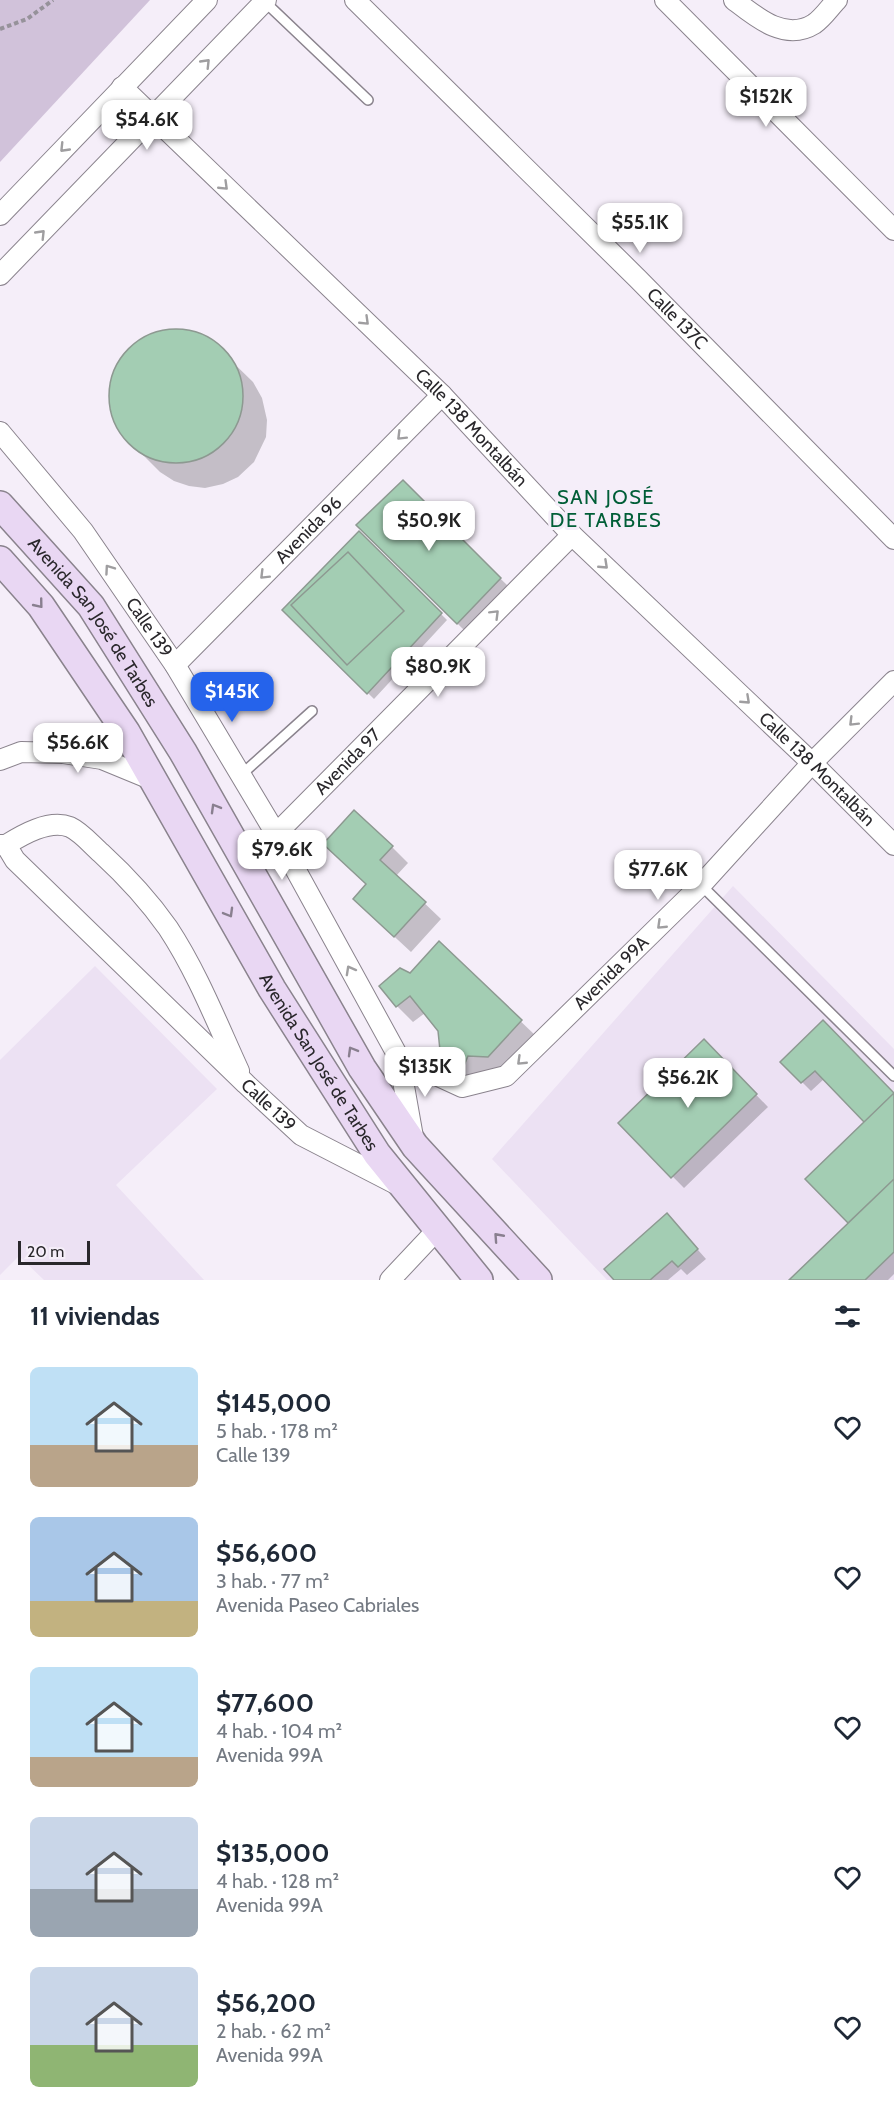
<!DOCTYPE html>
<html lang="es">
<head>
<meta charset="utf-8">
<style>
	:root { --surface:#fff; --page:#f6f6f7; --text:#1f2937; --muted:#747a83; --accent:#2563eb }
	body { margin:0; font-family:Cabin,sans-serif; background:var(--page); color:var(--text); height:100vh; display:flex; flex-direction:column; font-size:22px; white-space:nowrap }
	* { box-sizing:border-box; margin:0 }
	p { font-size:20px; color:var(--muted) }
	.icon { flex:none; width:33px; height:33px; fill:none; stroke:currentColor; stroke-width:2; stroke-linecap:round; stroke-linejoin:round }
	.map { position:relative; height:1280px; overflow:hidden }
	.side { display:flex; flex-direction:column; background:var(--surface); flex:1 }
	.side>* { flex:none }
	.scale { position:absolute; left:18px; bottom:15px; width:72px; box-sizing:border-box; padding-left:6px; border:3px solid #29272b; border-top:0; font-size:16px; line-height:21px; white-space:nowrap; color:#29272b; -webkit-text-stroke:4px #f5eef9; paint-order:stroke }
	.price { position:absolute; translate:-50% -51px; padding:0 14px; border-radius:12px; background:#fff; color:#222; font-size:20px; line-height:39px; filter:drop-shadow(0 2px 3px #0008) }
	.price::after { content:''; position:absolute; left:50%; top:36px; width:18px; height:14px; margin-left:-9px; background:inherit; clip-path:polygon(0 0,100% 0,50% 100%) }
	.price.current { background:var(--accent); color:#fff }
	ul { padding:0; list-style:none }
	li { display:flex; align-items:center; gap:18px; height:150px; padding:0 30px }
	li span { display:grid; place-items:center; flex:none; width:168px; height:120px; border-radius:9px; color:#555 }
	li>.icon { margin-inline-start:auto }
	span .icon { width:72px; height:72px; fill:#fffc; stroke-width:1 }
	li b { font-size:26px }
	h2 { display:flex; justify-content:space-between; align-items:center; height:72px; padding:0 30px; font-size:26px }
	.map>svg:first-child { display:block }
	.built { fill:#ece1f3 }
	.green { fill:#d1c2da }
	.shadow { fill:#0003 }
	.building { fill:#a3cdb3; stroke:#8d9991; stroke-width:1.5 }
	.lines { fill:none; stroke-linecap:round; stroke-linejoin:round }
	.lane-casing { stroke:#8a838d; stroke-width:12 }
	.street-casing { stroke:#8a838d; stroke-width:22 }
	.secondary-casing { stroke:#8a838d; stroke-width:30 }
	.path { stroke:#96929a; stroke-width:4; stroke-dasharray:4.5 3; stroke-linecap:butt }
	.lane { stroke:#fff; stroke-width:9 }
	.street { stroke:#fff; stroke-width:20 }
	.secondary { stroke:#e9d7f3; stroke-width:27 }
	.oneway { stroke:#9f9ea0 }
	.oneway2 { stroke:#897f8f }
	.labels { text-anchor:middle; stroke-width:6; stroke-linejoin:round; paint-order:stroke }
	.street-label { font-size:18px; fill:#29272b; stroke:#f5eef9 }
	.neighbourhood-label { font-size:20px; letter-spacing:1.5px; fill:#015e37; stroke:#f5eef9 }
</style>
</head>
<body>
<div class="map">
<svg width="894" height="1280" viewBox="0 0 894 1280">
	<rect width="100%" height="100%" fill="#f5eef9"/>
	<path class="built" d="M733,886L894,1049V1280H607L492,1159Z
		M95,966L217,1089L116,1185L204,1280H44L19,1256L0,1275V1060Z"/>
	<path class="green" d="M0,0H150L0,162Z"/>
	<path class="shadow" d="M174,331L199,335L214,344L253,382L262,398L267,420L266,437L254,462L238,477L223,484L205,488L189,486L174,481L160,472L124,436L114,417L110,402L111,384L117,367L127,352L142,339L160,333Z
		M403,483L509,587L466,632L358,525Z
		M359,533L447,620L374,699L284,610Z
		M392,847L408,863L396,876L441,919L411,952L371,915L368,885L341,860Z
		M439,943L537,1037L504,1072L479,1083L459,1076L442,1059L439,1030L425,1013L413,1022L397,1006L410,975Z
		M823,1022L894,1095V1274L888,1280H791L850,1223L807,1179L866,1122L824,1079L811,1091L782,1062Z
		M704,1041L768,1107L684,1188L620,1123Z
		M675,1224L706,1259L687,1275L681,1269L668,1280H616Z"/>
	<path class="building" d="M109 396a67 67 0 1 1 134 0a67 67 0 1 1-134 0Z
		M403,480L501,578L457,624L356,525Z
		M359,531L442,613L367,694L282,610Z
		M348,552L404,611L347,665L291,605Z
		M354,810L393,846L380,860L426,902L394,937L353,899L366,884L323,844Z
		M439,941L522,1020L488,1057L468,1056L463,1068L441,1060L438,1031L410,996L396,1007L379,986L400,968L410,973Z
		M823,1020L894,1093L864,1122L815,1071L801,1083L780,1062Z
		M704,1039L757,1094L671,1178L618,1123Z
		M894,1093V1179L848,1223L805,1179Z
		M894,1179V1252L865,1280H789Z
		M667,1213L698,1249L678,1267L672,1261L650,1280H614L604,1269Z"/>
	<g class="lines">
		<g class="lane-casing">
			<path id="lane" d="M265,2L368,100
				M241,775L312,711
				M701,885L894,1076"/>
		</g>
		<g class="street-casing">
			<g id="street">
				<path id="s1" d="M355,0L638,279L894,539"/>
				<path d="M665,0L894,230"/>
				<path d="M734,0C756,17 785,42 814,24C823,18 830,7 837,0"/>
				<path id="s2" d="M122,87L442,395L572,535L812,763L894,845"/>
				<path d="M0,215L207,0"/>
				<path d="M0,275L266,0"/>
				<path id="s3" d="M0,432L83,531L175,665L276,834L399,1058L413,1137"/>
				<path id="s4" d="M175,665L442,395"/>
				<path d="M0,760L21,752L63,753L102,759L153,780"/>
				<path id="s5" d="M276,834L572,535"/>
				<path id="s6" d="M0,845H6L15,860L246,1084L301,1135L400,1186"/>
				<path d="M6,845C22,835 49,819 70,827C81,832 92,845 101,853C126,876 149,901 168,928C197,972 217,1023 239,1071"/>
				<path id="s7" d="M399,1058L462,1087L506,1076L701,885L812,763L894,681"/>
				<path d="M390,1280L437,1230"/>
			</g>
		</g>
		<g class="secondary-casing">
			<g id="secondary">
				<path id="s8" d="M0,505L91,606L183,752L362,1068L415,1146L538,1280"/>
				<path id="s9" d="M0,560L41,606L126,732L272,989L377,1154L479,1280"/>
			</g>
		</g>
		<path class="path" d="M0,29L27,19L53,0"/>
		<use href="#lane" class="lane"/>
		<use href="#street" class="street"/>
		<use href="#secondary" class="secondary"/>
	</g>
	<defs><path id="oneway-chevron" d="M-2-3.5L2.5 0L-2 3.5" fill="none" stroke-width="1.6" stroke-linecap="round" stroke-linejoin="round" transform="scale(1.5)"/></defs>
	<g class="oneway">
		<use href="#oneway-chevron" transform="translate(206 63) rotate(-46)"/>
		<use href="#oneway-chevron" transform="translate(64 148) rotate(134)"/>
		<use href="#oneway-chevron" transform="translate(224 186) rotate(44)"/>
		<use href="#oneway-chevron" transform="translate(41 234) rotate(-46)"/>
		<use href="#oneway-chevron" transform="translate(365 321) rotate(44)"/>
		<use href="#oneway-chevron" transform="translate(401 436) rotate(135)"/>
		<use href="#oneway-chevron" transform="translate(604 565) rotate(43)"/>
		<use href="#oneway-chevron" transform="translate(109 569) rotate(-125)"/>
		<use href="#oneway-chevron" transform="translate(264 575) rotate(135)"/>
		<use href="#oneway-chevron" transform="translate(495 614) rotate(-45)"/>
		<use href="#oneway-chevron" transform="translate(746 700) rotate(43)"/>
		<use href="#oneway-chevron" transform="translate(853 722) rotate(135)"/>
		<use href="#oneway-chevron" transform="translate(661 925) rotate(136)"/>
		<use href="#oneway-chevron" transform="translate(350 970) rotate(-119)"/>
		<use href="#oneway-chevron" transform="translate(521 1061) rotate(136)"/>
	</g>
	<g class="oneway2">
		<use href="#oneway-chevron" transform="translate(39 604) rotate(51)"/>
		<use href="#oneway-chevron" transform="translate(215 808) rotate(-120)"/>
		<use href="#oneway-chevron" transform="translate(229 913) rotate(60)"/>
		<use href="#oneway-chevron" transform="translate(352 1051) rotate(-120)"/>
		<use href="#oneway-chevron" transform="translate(498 1237) rotate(-132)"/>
	</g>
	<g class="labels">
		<g class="street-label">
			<text dy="6" stroke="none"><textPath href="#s1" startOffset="453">Calle 137C</textPath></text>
			<text dy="6" stroke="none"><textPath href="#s2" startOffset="488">Calle 138 Montalbán</textPath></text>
			<text dy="6" stroke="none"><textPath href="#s4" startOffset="190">Avenida 96</textPath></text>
			<text dy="6" stroke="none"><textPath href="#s8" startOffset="150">Avenida San José de Tarbes</textPath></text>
			<text dy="6" stroke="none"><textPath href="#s3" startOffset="246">Calle 139</textPath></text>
			<text dy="6" stroke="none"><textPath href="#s5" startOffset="102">Avenida 97</textPath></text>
			<text dy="6" stroke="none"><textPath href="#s2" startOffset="974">Calle 138 Montalbán</textPath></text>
			<text dy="6" stroke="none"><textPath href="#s7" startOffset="262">Avenida 99A</textPath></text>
			<text dy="6" stroke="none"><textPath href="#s9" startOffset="596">Avenida San José de Tarbes</textPath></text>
			<text dy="6" stroke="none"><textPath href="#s6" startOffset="376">Calle 139</textPath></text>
		</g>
		<g class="neighbourhood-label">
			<text x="606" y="504">SAN JOSÉ<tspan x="606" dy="23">DE TARBES</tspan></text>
		</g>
	</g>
</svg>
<div class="scale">20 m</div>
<b class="price" style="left:766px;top:128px">$152K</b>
<b class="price" style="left:147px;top:151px">$54.6K</b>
<b class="price" style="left:640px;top:254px">$55.1K</b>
<b class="price" style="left:429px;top:552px">$50.9K</b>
<b class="price" style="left:438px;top:698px">$80.9K</b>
<b class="price current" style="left:232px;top:723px">$145K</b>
<b class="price" style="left:78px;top:774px">$56.6K</b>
<b class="price" style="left:282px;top:881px">$79.6K</b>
<b class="price" style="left:658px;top:901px">$77.6K</b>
<b class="price" style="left:425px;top:1098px">$135K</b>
<b class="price" style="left:688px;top:1109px">$56.2K</b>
</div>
<section class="side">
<h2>11 viviendas<svg class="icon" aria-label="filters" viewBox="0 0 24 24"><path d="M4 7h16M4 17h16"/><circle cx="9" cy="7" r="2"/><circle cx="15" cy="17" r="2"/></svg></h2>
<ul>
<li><span style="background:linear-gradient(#bfe0f5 65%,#b9a48a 0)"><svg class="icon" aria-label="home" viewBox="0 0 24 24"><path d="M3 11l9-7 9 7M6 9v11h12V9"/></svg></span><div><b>$145,000</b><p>5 hab. · 178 m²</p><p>Calle 139</p></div><svg class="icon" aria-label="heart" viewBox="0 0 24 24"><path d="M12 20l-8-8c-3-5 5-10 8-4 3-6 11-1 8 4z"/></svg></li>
<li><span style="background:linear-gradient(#a9c7e8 70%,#c2b280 0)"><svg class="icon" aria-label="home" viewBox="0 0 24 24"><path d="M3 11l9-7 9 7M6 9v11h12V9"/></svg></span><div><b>$56,600</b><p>3 hab. · 77 m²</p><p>Avenida Paseo Cabriales</p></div><svg class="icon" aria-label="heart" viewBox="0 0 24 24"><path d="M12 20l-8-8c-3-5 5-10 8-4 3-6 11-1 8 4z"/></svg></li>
<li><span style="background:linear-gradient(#bfe0f5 75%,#b9a48a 0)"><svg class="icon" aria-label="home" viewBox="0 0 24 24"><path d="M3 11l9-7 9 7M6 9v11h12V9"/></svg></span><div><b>$77,600</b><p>4 hab. · 104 m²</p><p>Avenida 99A</p></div><svg class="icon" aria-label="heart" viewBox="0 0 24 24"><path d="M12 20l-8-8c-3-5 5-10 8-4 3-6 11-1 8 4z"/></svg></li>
<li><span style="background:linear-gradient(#c9d6e8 60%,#9aa5b1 0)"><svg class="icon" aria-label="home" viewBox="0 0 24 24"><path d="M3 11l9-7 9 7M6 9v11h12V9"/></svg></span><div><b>$135,000</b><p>4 hab. · 128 m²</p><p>Avenida 99A</p></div><svg class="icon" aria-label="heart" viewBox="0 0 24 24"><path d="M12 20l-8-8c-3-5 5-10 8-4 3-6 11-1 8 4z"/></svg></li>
<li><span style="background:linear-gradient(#c9d6e8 65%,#8fb573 0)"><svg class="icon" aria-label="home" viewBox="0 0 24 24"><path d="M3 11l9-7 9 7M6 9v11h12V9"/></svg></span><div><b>$56,200</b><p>2 hab. · 62 m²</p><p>Avenida 99A</p></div><svg class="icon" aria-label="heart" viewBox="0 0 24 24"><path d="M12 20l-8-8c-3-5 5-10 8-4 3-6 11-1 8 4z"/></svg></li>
</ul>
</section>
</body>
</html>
